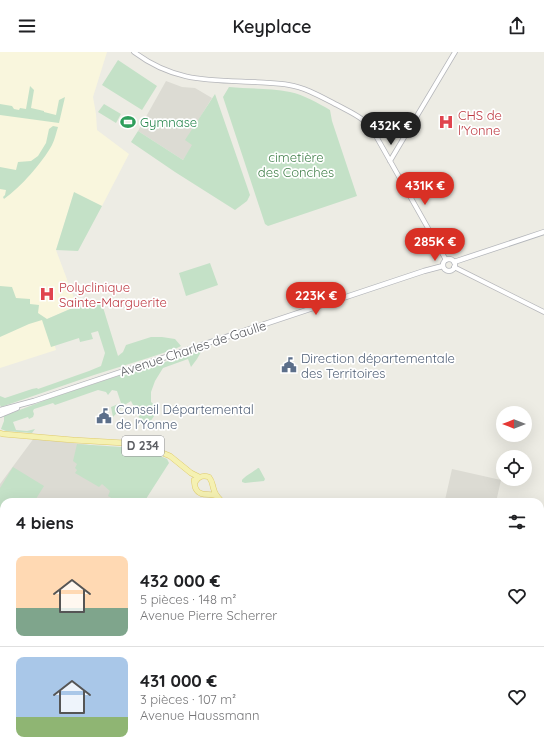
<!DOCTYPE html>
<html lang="fr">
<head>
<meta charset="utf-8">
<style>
	:root { --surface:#fff; --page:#f2f2f2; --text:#202124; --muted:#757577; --line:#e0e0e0; --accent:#d93025 }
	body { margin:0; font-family:Quicksand,sans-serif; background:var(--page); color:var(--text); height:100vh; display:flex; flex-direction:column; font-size:15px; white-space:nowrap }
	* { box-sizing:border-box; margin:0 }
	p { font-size:13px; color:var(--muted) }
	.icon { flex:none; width:22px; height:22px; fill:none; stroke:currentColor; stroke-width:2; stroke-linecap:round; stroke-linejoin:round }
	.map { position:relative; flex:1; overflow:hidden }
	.side { position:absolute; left:0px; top:446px; width:544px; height:256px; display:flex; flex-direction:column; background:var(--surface); border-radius:12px 12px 0 0; box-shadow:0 4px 16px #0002 }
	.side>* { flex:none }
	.needle { width:26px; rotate:270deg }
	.buttons { position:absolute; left:496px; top:354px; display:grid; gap:8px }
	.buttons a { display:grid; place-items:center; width:36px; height:36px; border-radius:50%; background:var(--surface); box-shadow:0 4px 16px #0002; font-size:20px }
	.price { position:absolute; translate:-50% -34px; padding:0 9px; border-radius:14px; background:var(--accent); color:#fff; font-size:13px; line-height:26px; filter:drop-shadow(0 1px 2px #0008) }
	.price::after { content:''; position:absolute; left:50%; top:24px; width:12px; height:9px; margin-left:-6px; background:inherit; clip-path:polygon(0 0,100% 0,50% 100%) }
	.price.active { background:#222; color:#fff }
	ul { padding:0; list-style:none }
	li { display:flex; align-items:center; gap:12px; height:100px; padding:0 16px }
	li+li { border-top:1px solid var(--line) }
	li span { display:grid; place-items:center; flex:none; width:112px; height:80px; border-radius:8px; color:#555 }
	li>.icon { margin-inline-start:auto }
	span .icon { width:48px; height:48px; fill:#fffc; stroke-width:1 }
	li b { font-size:17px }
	h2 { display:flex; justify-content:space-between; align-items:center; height:48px; padding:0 16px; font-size:17px }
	header { display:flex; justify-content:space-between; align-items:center; height:52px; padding:0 16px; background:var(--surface); font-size:18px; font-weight:600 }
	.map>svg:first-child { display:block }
	.commercial { fill:#f9f6dd }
	.education { fill:#dcdbd3 }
	.medical { fill:#f8e7e2 }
	.green { fill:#c4e1c7 }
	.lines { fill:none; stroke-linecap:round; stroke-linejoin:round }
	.tertiary-casing { stroke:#b5b6ba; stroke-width:5.5 }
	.secondary-casing { stroke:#b3b5ba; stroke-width:6 }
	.primary-casing { stroke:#dfcb6b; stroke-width:6 }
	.tertiary { stroke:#fff; stroke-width:4 }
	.secondary { stroke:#fff; stroke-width:4.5 }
	.primary { stroke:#f5f1b2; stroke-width:5 }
	.labels { text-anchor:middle; stroke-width:3.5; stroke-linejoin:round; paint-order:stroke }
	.shield { fill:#fff; stroke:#8d8e92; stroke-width:1 }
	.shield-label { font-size:12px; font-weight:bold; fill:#5c5e63 }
	.health-label { font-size:13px; fill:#be3a42; stroke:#fff; text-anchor:start }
	.leisure-label { font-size:13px; fill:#27864d; stroke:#fff; text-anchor:start }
	.park-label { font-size:13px; fill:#407f49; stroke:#fff }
	.street-label { font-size:13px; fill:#5c5e63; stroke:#fff }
	.service-label { font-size:13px; fill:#4e5e75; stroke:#fff; text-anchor:start }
</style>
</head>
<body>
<header><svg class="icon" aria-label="menu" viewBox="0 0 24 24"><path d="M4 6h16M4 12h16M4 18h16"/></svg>Keyplace<svg class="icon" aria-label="share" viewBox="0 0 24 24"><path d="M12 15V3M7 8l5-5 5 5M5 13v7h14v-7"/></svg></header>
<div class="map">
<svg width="544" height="702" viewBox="0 0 544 702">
	<rect width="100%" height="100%" fill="#edece4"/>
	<path class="commercial" d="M0,0H107L93,45L96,62L97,78L129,102L102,154L74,141L56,198L77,254L47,267L56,298L0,316Z"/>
	<path class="education" d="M166,29L182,35L195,36L212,46L186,88L193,93L183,108L138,79Z
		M34,386L128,398L167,409L144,450H4V521L0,518V432Z
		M452,417L501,428L496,450H452L445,448Z"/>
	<path class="medical" d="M540,543L544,548V681L540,679Z"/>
	<path class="green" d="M118,8L157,34L142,58L102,33Z
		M30,34L34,38L31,56L44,59V60L56,63L59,48L65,45L59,71L0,63V51V52L12,54L14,57L19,58L20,56L26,57Z
		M229,35C249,37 270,36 290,40C304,43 318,51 330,58L332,69L357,144L268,174L265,172L223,45Z
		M215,42L250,143L247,149L235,158L175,120L131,90L138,79L183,108L192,93L185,88Z
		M104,52L121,62L116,71L98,60Z
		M53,74L58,75C56,81 55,87 52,93C42,111 21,135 4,147L3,145L5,143L6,138L0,137V115L16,118L18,110L31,109L38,104L46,91L49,77Z
		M74,140L102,154L78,199L56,198Z
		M210,211L218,233L186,244L179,221Z
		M0,234L12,235L16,246L30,247V252L39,253L38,261L47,267L77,254L90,252H102L118,304L123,300L126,293L151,285H162L175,287L181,294L175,297L148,306L94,323L1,355L0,353V344L5,346L32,337L37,336L38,337L89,319L101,314L105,301L98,279L91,281L93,287L80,290L79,286L51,295L42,268L29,272L0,285Z
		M202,298L197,307L191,315L188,307L163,316L155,329L151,340V350L159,357L145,377L131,349L123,354L113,365L111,355L121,351L117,339L112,338L108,343L106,340L98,338L55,353L53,351L34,357L33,359L34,362L33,365L29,367L28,365L13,370L16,378L27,379L35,377L32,381L6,379L1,377L4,369V364L51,346L124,322L125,323Z
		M77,392L136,396L156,402L167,407L169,411L144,450H118L108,444L110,439L102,432L99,435L75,421L77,418L75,416L77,412L73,409Z
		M13,415L44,434L34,450H4V465L0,463V436Z
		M258,416H259L265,427L264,429L245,431L242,430V428C245,424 253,420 258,416Z"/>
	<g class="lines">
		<g class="tertiary-casing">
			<path id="tertiary" d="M134,0C174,30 208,28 255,30C266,31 278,31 289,33C307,36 323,46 339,54C356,63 365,66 376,84L446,208
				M390,109L455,0
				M454,215L544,260"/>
		</g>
		<g class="secondary-casing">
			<path id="secondary" d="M443 213a6 6 0 1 1 12 0a6 6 0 1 1-12 0Z
				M454,210L544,180
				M0,358L34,349L424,219L443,214
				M0,363L17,356"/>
		</g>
		<g class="primary-casing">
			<path id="primary" d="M0,381L3,382L73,388L125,391L148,395L170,404L191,421L199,425
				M194,428C195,431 194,434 196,437C200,445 210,441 217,444
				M195,430C199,424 203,423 209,425C213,430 212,433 214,438C215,443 219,446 222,450
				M540,685L544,687"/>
		</g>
		<use href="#tertiary" class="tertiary"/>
		<use href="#secondary" class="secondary"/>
		<use href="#primary" class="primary"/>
	</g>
	<defs>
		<g id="stadium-bare" transform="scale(1.2)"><path d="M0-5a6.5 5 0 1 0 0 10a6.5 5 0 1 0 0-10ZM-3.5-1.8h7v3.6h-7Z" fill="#2e9e5b" stroke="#fff" stroke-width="2.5" paint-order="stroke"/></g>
		<g id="hospital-bare" transform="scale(1.2)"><path d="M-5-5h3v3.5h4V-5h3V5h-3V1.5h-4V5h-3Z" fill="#e0444e" stroke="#fff" stroke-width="2.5" paint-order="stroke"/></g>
		<g id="civic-bare" transform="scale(1.2)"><path d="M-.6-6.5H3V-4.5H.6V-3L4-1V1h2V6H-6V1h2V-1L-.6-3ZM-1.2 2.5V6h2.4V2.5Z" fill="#5c6f8a" stroke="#fff" stroke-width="2.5" paint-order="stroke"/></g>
	</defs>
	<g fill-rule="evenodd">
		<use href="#stadium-bare" x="128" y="70"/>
		<use href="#hospital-bare" x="446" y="70"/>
		<use href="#hospital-bare" x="47" y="242"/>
		<use href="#civic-bare" x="289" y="313"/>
		<use href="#civic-bare" x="104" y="364"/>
	</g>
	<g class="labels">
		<rect class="shield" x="122" y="384" width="42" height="20" rx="3"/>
		<g class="shield-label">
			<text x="143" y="398">D 234</text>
		</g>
		<g class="health-label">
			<text x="458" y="68">CHS de<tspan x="458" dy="15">l'Yonne</tspan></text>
			<text x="59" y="240">Polyclinique<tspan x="59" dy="15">Sainte-Marguerite</tspan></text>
		</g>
		<g class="leisure-label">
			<text x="140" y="75">Gymnase</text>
		</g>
		<g class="park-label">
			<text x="296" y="110">cimetière<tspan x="296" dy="15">des Conches</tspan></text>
		</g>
		<g class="street-label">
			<text transform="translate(193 296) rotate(-18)" y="5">Avenue Charles de Gaulle</text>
		</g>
		<g class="service-label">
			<text x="301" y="311">Direction départementale<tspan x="301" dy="15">des Territoires</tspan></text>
			<text x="116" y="362">Conseil Départemental<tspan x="116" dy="15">de l'Yonne</tspan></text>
		</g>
	</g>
</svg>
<div class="buttons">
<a><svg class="needle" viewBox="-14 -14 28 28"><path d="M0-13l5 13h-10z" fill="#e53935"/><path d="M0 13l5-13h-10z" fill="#757577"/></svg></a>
<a><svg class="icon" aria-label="locate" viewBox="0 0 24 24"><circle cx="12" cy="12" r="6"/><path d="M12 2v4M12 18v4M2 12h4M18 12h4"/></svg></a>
</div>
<b class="price active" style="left:391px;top:94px">432K €</b>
<b class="price" style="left:425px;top:154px">431K €</b>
<b class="price" style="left:435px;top:210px">285K €</b>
<b class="price" style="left:316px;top:264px">223K €</b>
<section class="side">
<h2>4 biens<svg class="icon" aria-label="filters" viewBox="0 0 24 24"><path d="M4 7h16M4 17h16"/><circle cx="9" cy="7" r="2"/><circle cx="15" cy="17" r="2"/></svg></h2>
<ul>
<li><span style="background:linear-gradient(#ffd9b3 65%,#7fa58c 0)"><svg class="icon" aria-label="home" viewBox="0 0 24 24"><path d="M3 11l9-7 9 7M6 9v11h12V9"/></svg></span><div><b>432 000 €</b><p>5 pièces · 148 m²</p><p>Avenue Pierre Scherrer</p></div><svg class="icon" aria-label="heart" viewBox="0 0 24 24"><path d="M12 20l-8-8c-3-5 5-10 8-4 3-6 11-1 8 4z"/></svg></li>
<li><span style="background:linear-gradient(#a9c7e8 75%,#8fb573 0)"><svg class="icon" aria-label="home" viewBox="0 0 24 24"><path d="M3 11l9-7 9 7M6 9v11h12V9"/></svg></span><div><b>431 000 €</b><p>3 pièces · 107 m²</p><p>Avenue Haussmann</p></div><svg class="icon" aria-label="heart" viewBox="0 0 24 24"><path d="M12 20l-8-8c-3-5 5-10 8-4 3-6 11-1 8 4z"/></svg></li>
</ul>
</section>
</div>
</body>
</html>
